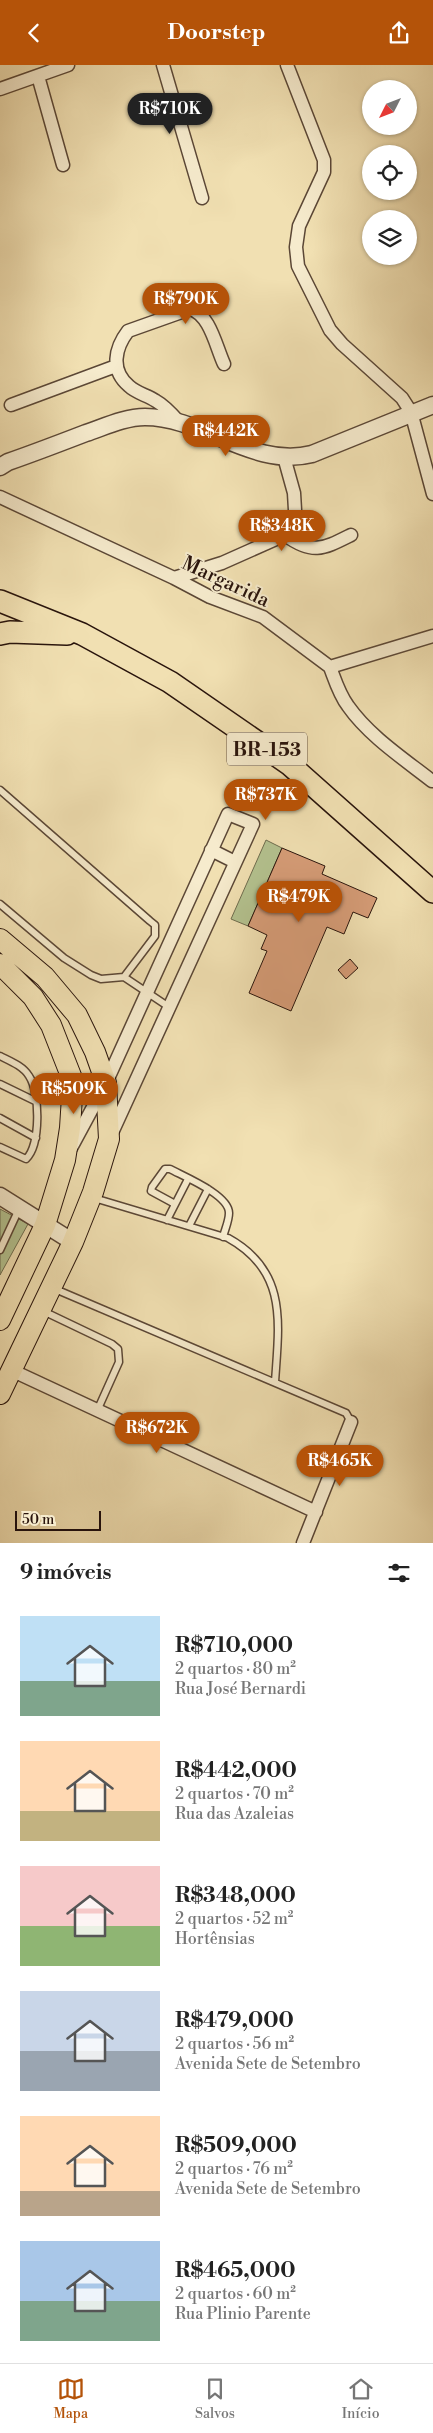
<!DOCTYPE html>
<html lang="pt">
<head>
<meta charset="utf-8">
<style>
	:root { --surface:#fff; --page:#f6f6f6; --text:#222; --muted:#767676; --line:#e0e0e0; --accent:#b45309 }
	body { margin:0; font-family:"Libre Bodoni",serif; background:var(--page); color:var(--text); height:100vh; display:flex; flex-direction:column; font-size:19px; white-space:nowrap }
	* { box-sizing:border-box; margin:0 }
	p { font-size:16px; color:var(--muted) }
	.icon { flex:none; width:28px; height:28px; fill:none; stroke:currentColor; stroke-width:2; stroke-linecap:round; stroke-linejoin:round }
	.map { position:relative; height:1478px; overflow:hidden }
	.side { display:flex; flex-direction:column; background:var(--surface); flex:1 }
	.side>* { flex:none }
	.needle { width:32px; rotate:228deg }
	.fabs { position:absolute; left:362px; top:15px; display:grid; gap:10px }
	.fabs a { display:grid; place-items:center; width:55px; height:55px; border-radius:50%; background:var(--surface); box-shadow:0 1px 4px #0004; font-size:25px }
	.scale { position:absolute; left:15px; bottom:12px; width:86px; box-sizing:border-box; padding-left:5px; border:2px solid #29140c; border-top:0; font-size:14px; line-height:18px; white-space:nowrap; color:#29140c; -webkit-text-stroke:4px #f6ebcd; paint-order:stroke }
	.price { position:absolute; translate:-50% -42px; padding:0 11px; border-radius:18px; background:var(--accent); color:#fff; font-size:16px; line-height:32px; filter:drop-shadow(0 1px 2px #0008) }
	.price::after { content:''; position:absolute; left:50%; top:30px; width:15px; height:11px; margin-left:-8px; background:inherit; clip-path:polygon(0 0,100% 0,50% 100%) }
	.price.active { background:#222; color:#fff }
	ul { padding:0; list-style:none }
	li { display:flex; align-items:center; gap:15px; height:125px; padding:0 20px }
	li span { display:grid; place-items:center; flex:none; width:140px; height:100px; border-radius:0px; color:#555 }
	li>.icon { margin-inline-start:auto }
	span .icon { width:60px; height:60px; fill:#fffc; stroke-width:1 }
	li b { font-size:21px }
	h2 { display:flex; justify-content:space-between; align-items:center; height:60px; padding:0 20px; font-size:21px }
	header { display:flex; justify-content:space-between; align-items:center; height:65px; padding:0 20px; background:var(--accent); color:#fff; font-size:22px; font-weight:800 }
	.menu { display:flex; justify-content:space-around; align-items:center; height:70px; border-top:1px solid var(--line); background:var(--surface); font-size:14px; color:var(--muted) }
	.menu a { display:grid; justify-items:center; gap:2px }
	.menu .active { color:var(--accent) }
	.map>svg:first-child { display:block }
	.green { fill:#b4c390; stroke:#6e6c4e }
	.building { fill:#d79d78; stroke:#29140c }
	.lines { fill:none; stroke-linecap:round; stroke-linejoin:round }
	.service-casing { stroke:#5b4736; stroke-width:9 }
	.minor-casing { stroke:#5b4736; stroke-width:15 }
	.tertiary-casing { stroke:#5b4736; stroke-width:19 }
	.primary-casing { stroke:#29140c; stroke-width:22 }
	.trunk-casing { stroke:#29140c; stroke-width:24 }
	.service { stroke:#f6ebcd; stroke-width:6 }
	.minor { stroke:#f6ebcd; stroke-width:12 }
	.tertiary { stroke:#f6ebcd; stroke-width:16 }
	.primary { stroke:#f1e0b2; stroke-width:20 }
	.trunk { stroke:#f1e0b2; stroke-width:21 }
	.labels { text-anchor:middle; stroke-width:4; stroke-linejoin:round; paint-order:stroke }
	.shield { fill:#f6ebcd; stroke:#665446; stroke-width:1 }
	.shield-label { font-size:19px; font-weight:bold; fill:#29140c }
	.street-label { font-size:20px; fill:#29140c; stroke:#f6ebcd }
</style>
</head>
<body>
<header><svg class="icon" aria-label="back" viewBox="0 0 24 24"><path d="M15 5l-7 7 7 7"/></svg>Doorstep<svg class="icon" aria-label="share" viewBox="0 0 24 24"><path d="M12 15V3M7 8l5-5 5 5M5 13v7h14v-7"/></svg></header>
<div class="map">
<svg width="433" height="1478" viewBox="0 0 433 1478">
	<rect width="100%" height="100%" fill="#f1e0b2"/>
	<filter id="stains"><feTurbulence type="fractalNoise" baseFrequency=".004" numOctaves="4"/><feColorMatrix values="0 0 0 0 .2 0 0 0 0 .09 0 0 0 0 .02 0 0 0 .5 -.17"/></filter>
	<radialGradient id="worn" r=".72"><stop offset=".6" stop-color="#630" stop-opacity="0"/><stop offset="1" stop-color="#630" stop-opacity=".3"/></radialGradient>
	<path class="green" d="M266,775L282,783L248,861L231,854Z
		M0,1144L28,1159L0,1210Z"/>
	<path class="building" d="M282,783L325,801L322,809L377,833L368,853L353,847L344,869L327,862L291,946L249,928L267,886L261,884L267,870L248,861Z
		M350,894L358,903L346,914L338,905Z"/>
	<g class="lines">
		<g class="service-casing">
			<path id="service" d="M0,725L150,856L155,860V871L124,912L101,914L91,910L64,893L0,839
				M124,912L169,942
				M0,991C10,996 23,1001 29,1011C40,1027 41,1080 26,1094L0,1082
				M0,1019L35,1036
				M0,1053L36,1073
				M94,1133L228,1173C288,1206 279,1258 275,1317
				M175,1139L151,1126L152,1122L165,1104H170C185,1112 229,1130 229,1148C229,1156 225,1164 223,1172
				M167,1155L188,1114
				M189,1161L208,1124
				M0,1185L19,1144
				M55,1224L346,1348L351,1357
				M43,1246L112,1279L118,1284L119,1297L97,1346"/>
		</g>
		<g class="minor-casing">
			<path id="minor" d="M163,0L202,133
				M287,0L324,95V107L299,161L296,182L298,201L330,265L342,279L402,333L411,347L433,429
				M38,11L63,100
				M0,24L68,0
				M11,340L116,301
				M179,357C172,349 165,341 156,336C147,330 136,328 129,321C110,305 115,283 128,266L190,244C210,249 216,282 224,299
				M0,432L174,513L210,532L263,552L330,602L433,571
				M285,470C313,490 323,484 351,470
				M174,513L222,498L285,470L293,458L295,445L294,428L284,392
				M330,602C335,615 339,629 348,641C369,671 404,694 432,716
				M211,785L235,797
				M71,1083L106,1018L228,749L253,759L111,1070
				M11,1305L316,1447
				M303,1478L351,1357"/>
		</g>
		<g class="tertiary-casing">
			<path id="tertiary" d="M0,402L8,397C34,388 60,378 86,368C104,362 125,352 145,352C203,352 253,404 312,389L433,340
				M0,1131L73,1177"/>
		</g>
		<g class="primary-casing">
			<path id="primary" d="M0,874L45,912L77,950L95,987L106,1018L109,1074L93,1127L73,1177L0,1329
				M0,899L33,932L51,960L73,1016L70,1063L65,1095L45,1160L0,1255"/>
		</g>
		<g class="trunk-casing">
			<path id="trunk" d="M0,536L82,569L170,617L289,699L433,827
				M0,569L10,567L67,569"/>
		</g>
		<use href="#service" class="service"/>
		<use href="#minor" class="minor"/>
		<use href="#tertiary" class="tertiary"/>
		<use href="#primary" class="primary"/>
		<use href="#trunk" class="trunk"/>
	</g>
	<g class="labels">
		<rect class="shield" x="227" y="667.5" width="80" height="33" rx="4"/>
		<g class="shield-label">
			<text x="267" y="691">BR-153</text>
		</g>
		<g class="street-label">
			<text transform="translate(226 516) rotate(25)" y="7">Margarida</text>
		</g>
	</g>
	<rect width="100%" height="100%" filter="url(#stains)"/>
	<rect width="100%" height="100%" fill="url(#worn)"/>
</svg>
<div class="fabs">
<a><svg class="needle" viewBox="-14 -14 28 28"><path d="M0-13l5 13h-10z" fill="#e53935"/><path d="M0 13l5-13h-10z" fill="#767676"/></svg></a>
<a><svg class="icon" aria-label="locate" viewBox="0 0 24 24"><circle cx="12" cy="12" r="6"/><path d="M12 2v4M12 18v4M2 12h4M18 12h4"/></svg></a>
<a><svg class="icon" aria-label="layers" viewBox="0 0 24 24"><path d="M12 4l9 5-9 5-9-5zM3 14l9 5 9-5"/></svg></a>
</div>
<div class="scale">50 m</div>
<b class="price active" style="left:170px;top:70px">R$710K</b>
<b class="price" style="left:186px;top:260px">R$790K</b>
<b class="price" style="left:226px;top:392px">R$442K</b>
<b class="price" style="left:282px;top:487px">R$348K</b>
<b class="price" style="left:266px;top:756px">R$737K</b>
<b class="price" style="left:299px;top:858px">R$479K</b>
<b class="price" style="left:74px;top:1050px">R$509K</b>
<b class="price" style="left:157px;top:1389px">R$672K</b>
<b class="price" style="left:340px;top:1422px">R$465K</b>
</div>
<section class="side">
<h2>9 imóveis<svg class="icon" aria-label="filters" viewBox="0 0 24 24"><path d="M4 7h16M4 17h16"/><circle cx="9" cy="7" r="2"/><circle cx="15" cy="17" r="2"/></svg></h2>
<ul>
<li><span style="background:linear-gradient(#bfe0f5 65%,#7fa58c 0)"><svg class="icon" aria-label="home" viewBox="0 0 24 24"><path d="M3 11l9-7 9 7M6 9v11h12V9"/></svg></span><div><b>R$710,000</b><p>2 quartos · 80 m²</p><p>Rua José Bernardi</p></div></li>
<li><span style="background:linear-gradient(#ffd9b3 70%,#c2b280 0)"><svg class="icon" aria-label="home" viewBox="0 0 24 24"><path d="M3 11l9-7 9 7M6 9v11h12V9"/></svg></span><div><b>R$442,000</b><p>2 quartos · 70 m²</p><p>Rua das Azaleias</p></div></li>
<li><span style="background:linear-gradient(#f6c9c9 60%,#8fb573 0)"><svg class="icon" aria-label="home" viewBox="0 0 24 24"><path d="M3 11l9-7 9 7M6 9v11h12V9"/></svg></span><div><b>R$348,000</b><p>2 quartos · 52 m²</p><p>Hortênsias</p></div></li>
<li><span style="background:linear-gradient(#c9d6e8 60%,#9aa5b1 0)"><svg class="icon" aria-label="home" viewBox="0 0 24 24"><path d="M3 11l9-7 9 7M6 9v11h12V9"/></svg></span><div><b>R$479,000</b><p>2 quartos · 56 m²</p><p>Avenida Sete de Setembro</p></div></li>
<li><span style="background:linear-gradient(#ffd9b3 75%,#b9a48a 0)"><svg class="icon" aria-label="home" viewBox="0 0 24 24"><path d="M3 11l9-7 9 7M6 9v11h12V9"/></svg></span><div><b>R$509,000</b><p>2 quartos · 76 m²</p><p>Avenida Sete de Setembro</p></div></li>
<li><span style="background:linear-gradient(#a9c7e8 60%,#7fa58c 0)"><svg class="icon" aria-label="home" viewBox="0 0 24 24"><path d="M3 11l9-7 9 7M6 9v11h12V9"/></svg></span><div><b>R$465,000</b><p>2 quartos · 60 m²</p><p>Rua Plinio Parente</p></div></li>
</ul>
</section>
<nav class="menu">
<a class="active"><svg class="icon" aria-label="map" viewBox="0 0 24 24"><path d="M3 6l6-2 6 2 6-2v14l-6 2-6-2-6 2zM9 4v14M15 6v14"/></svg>Mapa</a>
<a><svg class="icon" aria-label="saved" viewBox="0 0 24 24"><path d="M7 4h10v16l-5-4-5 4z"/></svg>Salvos</a>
<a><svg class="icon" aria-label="home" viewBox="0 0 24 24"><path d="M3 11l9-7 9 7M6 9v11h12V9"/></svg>Início</a>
</nav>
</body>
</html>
